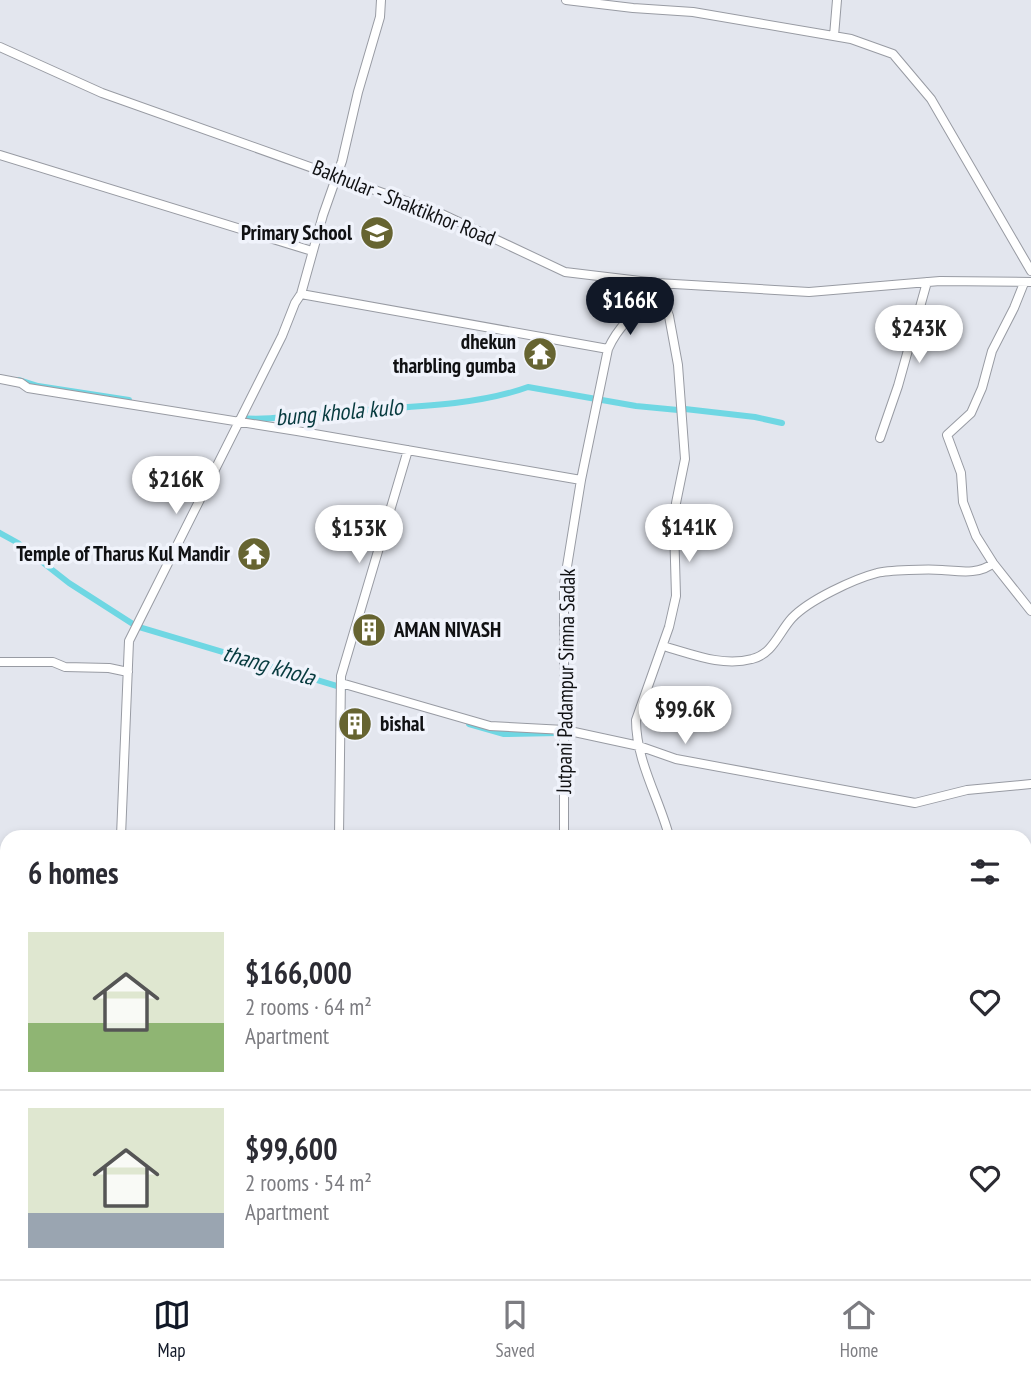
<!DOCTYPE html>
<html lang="en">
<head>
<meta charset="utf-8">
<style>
	:root { --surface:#fff; --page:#f7f7f7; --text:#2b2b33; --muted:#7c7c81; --line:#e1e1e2; --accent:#111827 }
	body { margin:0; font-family:"PT Sans Narrow",sans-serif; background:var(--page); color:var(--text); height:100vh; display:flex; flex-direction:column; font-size:26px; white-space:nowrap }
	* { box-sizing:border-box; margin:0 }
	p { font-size:23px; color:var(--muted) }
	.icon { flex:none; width:38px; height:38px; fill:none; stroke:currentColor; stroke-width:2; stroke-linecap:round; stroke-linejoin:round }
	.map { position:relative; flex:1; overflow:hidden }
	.side { position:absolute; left:0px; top:830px; width:1032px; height:450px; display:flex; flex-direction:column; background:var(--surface); border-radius:21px 21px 0 0; box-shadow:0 4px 10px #0003 }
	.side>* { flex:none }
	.price { position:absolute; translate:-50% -60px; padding:0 16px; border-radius:24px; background:#fff; color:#222; font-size:23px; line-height:46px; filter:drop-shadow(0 2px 4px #0008) }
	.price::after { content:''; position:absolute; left:50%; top:42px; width:21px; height:16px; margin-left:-10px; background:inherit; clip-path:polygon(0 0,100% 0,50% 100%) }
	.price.on { background:var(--accent); color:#fff }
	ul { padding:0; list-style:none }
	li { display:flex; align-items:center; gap:21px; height:175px; padding:0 28px }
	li+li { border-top:2px solid var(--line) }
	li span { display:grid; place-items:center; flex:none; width:196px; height:140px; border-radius:0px; color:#555 }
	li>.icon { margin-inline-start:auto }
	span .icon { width:84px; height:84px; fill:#fffc; stroke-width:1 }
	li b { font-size:30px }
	h2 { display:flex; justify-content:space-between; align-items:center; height:84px; padding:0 28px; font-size:30px }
	.tab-bar { display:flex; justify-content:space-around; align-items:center; height:98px; border-top:2px solid var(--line); background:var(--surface); font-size:19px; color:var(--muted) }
	.tab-bar a { display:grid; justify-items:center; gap:4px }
	.tab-bar .on { color:var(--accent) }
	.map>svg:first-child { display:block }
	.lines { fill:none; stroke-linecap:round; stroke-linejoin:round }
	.canal { stroke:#6fd7e3; stroke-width:6 }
	.minor-casing { stroke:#989ba3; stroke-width:10 }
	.minor { stroke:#fff; stroke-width:8 }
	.labels { text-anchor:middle; stroke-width:7; stroke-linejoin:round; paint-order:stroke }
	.street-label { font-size:21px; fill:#101113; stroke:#f0f3fb }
	.poi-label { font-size:21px; font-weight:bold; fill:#101113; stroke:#f0f3fb; text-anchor:end }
	.water-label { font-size:23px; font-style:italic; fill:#073b3f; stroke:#f0f3fb }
</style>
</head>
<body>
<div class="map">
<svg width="1031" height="1279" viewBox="0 0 1031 1279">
	<rect width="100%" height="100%" fill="#e3e6ee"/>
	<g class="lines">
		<path class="canal" d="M19,380L38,386L129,400
			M685,409L755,417L782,423
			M240,418C271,421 300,414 331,412C392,407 471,408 528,387L636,406L678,410
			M0,533L18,543L69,583L136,626L344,688
			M469,724L504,734L558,733
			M404,1272V1279
			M208,1279L218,1274L228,1272"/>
		<g class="minor-casing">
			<path id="minor" d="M566,0L633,8L693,12L851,39L893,54L931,99L1031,271
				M834,36L837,0
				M0,47L102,93L442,214L565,272L657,283L809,292L940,281L1031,282
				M0,155L312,251
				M1024,283L1014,308L992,351L982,388L971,413L947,435L961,473L963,502L976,536L993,563L1031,611
				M660,292L669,316L678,365L685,459L676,503L674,526L676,596L669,627L636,720C636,761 659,798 669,836
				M301,294L608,349
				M0,379L21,383L28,388L297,431L581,480
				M880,438L898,386L927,282
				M663,646C692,654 722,667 752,659C773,654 779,632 792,618C809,600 854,579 877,573C887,570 930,569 942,570C958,571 980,575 993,563
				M0,662H53L65,667L109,668L128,672
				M341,683L490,726L565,730L639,746L676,759L915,803L967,790L1031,784
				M121,836L129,641L282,336L295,303L301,294L323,215L342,161L358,92L380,17L381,0
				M339,836L341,676L408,450
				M564,836V585L581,480L608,349C622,318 645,306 669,284
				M0,879H7
				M1026,1052H1028L1031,1066
				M0,1251H7
				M680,1272L684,1279
				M90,1279V1272
				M329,1279V1272
				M462,1279V1272
				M568,1279V1272"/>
		</g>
		<use href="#minor" class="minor"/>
	</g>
	<defs>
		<g id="school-disc" transform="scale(1.75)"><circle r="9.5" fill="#666431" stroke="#f0f3fb"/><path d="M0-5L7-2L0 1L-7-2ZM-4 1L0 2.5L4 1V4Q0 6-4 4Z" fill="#fff"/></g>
		<g id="temple-disc" transform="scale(1.75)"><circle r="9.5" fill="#666431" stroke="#f0f3fb"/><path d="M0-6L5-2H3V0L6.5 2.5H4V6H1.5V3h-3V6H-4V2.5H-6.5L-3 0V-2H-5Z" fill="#fff"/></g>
		<g id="building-disc" transform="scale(1.75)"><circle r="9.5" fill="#666431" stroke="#f0f3fb"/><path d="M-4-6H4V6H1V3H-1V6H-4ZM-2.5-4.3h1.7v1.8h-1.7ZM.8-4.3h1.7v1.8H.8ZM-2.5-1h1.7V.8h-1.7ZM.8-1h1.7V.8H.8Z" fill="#fff"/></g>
	</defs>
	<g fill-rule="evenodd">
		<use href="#school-disc" x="377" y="233"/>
		<use href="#temple-disc" x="540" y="354"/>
		<use href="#temple-disc" x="254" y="554"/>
		<use href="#building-disc" x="369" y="630"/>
		<use href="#building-disc" x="355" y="724"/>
	</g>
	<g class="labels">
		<g class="street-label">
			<text transform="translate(404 203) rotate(22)" y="7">Bakhular - Shaktikhor Road</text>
			<text transform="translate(566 681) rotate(-89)" y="7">Jutpani Padampur Simna Sadak</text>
		</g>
		<g class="poi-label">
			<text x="352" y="240">Primary School</text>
			<text x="516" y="349">dhekun<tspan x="516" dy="24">tharbling gumba</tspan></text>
			<text x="230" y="561">Temple of Tharus Kul Mandir</text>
			<text x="394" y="637" text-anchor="start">AMAN NIVASH</text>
			<text x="380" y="731" text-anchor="start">bishal</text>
		</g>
		<g class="water-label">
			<text transform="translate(339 412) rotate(-5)" y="8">bung khola kulo</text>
			<text transform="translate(269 665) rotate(16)" y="8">thang khola</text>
		</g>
	</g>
</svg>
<b class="price on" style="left:630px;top:337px">$166K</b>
<b class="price" style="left:919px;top:365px">$243K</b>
<b class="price" style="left:176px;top:516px">$216K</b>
<b class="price" style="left:689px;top:564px">$141K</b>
<b class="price" style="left:359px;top:565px">$153K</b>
<b class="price" style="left:685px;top:746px">$99.6K</b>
<section class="side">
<h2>6 homes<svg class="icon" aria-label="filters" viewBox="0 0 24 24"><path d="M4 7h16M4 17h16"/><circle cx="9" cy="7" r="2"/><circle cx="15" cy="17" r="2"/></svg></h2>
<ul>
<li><span style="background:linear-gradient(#dfe7d0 65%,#8fb573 0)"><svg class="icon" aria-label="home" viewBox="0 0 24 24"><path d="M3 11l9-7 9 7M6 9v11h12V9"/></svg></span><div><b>$166,000</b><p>2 rooms · 64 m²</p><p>Apartment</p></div><svg class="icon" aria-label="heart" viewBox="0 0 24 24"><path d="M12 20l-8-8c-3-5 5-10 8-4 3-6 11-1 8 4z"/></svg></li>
<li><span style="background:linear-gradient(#dfe7d0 75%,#9aa5b1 0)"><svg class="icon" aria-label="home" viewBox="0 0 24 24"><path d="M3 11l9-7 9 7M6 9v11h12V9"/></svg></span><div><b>$99,600</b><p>2 rooms · 54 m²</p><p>Apartment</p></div><svg class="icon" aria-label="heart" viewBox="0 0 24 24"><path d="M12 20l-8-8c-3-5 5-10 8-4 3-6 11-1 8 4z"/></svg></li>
</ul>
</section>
</div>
<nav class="tab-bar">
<a class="on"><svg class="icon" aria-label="map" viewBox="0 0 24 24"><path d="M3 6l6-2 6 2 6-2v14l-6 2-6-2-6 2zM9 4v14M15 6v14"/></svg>Map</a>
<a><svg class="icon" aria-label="saved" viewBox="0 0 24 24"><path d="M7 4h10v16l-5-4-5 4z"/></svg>Saved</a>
<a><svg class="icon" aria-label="home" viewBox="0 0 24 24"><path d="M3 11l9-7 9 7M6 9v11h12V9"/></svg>Home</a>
</nav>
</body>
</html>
